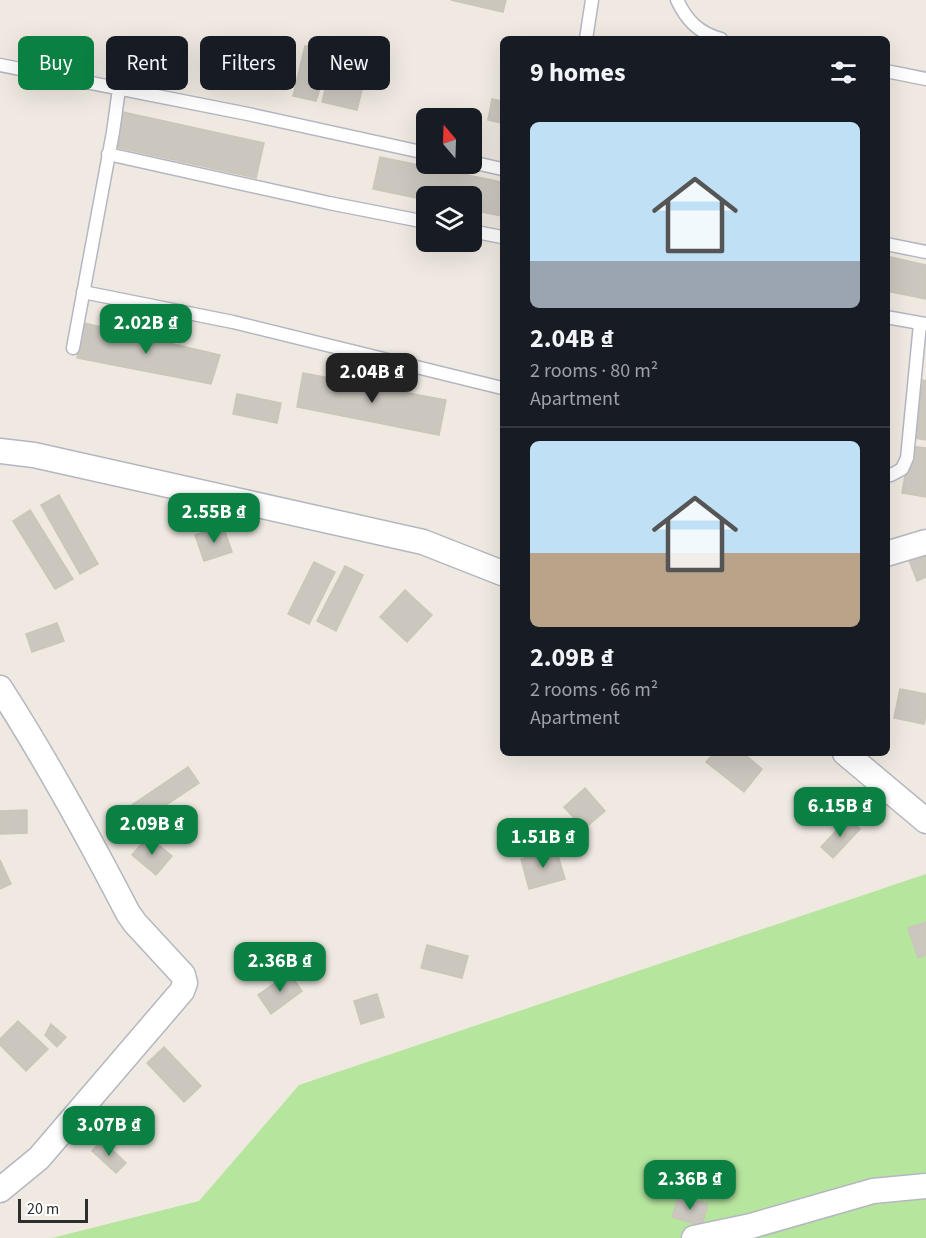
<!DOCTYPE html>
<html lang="en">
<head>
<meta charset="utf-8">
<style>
	:root { --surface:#171b24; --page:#242831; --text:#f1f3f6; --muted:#9ea1a6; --line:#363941; --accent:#0b8043 }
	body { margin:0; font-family:"Source Sans 3",sans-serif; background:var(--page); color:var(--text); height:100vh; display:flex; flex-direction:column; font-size:22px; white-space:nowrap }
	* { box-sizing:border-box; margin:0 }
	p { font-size:20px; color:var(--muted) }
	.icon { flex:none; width:33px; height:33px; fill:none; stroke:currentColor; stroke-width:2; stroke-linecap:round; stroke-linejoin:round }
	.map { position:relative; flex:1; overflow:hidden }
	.details { position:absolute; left:500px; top:36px; width:390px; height:720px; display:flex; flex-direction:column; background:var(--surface); border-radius:9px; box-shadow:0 6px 24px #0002 }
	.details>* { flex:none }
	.guide { position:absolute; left:18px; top:36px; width:392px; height:54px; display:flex; gap:12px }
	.needle { width:39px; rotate:341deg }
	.buttons { position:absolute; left:416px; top:108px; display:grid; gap:12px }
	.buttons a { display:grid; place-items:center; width:66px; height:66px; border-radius:9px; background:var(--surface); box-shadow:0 6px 24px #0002; font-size:30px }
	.scale { position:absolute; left:18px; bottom:15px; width:70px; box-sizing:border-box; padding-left:6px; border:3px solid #2e2e2e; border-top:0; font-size:16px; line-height:21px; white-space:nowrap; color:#2e2e2e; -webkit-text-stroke:4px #fff; paint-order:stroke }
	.price { position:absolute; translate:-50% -51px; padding:0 14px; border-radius:12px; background:var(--accent); color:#fff; font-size:20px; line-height:39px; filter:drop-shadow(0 2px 3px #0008) }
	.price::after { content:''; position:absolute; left:50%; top:36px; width:18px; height:14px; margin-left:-9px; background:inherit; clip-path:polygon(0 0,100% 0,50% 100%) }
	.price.selected { background:#222; color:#fff }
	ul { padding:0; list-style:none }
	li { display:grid; align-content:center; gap:12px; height:318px; padding:0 30px }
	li+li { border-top:2px solid var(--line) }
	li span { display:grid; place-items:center; height:186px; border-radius:9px; color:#555 }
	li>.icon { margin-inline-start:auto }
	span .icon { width:108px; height:108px; fill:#fffc; stroke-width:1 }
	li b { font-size:26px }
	h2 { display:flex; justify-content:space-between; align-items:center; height:72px; padding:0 30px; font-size:26px }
	.tag { padding:0 21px; border-radius:9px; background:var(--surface); box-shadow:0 6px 24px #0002; font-size:21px; line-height:54px }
	.tag.selected { background:var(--accent); color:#fff }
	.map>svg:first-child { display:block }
	.green { fill:#b6e59e }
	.building { fill:#cbc7bf; stroke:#cbc5ba; stroke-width:1.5 }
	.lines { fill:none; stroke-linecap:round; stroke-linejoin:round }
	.service-casing { stroke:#b4b7c1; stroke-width:15 }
	.minor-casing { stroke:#b4b7c1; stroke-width:27 }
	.service { stroke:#fff; stroke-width:12 }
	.minor { stroke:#fff; stroke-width:24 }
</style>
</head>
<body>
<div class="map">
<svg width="926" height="1238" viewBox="0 0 926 1238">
	<rect width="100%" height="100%" fill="#efe9e1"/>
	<path class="green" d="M926,874V1238H52L199,1201L299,1085Z"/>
	<path class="building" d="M451,0H506L503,12Z
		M305,46L332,49L316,101L293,96Z
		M330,70L364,82L357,110L322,102Z
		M492,99L502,101V123L488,120Z
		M123,112L264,143L256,178L115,147Z
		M380,157L502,182V216L471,210V196H426V200L373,189Z
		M886,256L926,265V299L886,291Z
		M84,323L220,355L211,384L77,358Z
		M303,373L446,400L439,435L297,407Z
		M923,380L926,381V440L914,438Z
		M237,394L281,403L277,423L233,414Z
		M910,446L926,448V497L902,493Z
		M59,495L98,564L80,574L41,505Z
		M30,510L73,579L55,589L13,521Z
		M223,526L232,552L204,561L195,535Z
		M926,554V577L917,581L909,560Z
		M314,562L335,572L309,624L288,614Z
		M345,566L363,575L336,631L317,621Z
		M405,590L432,615L407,642L380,617Z
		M57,623L64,641L32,652L26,634Z
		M900,689L926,694V715L924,724L894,718Z
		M714,753H743L762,769L744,792L706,762Z
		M188,767L199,783L136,825L126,809Z
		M585,788L605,811L584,829L564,807Z
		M27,810V833L0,834V811Z
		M848,818L860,829L833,858L821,847Z
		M148,836L172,856L156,875L132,855Z
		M556,849L565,879L529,889L521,859Z
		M0,860L11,884L0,889Z
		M926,922V955L918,958L908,928Z
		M427,945L468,956L462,978L421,968Z
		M289,973L302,991L271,1014L258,995Z
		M377,994L384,1017L361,1024L354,1001Z
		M18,1021L48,1049L26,1071L0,1045V1039Z
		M51,1024L66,1037L57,1047L45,1035Z
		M164,1047L201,1086L184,1102L147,1063Z
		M102,1140L126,1163L116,1173L92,1151Z
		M679,1195L708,1204L702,1226L672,1217Z"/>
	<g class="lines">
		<g class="service-casing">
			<path id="service" d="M677,0C687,21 699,33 721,39
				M586,39L592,0
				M0,65L248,114L426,153
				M886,71L926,79
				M108,154L329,203L426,222
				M471,162L502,169
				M471,231L502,237
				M886,244L926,252
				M83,292L233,322L502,388
				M886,317L926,324
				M73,348L113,132L119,89
				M886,474L891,475L902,469L907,458L920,324"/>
		</g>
		<g class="minor-casing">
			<path id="minor" d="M0,451L34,455L423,542L502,573
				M886,554L926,542
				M0,688C47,761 88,836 128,913L135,923L183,975L185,983L182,991L39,1158L0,1190
				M845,753L926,821
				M694,1238L751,1226L873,1191L926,1186"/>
		</g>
		<use href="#service" class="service"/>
		<use href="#minor" class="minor"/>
	</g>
</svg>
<div class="buttons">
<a><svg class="needle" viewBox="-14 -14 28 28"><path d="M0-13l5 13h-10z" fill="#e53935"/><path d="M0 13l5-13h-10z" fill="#9ea1a6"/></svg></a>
<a><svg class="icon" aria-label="layers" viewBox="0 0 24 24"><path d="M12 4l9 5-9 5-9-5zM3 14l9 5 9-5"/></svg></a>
</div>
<div class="scale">20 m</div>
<b class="price" style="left:146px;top:355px">2.02B ₫</b>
<b class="price selected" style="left:372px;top:404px">2.04B ₫</b>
<b class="price" style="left:214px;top:544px">2.55B ₫</b>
<b class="price" style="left:840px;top:838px">6.15B ₫</b>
<b class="price" style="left:152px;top:856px">2.09B ₫</b>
<b class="price" style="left:543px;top:869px">1.51B ₫</b>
<b class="price" style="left:280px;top:993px">2.36B ₫</b>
<b class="price" style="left:109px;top:1157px">3.07B ₫</b>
<b class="price" style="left:690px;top:1211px">2.36B ₫</b>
<div class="guide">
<a class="tag selected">Buy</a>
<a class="tag">Rent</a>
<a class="tag">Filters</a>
<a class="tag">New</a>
</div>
<section class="details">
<h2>9 homes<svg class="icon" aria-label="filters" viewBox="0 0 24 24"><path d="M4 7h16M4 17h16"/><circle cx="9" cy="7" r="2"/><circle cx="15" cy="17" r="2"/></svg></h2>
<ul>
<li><span style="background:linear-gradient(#bfe0f5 75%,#9aa5b1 0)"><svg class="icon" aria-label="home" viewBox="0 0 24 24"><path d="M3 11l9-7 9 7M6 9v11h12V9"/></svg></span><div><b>2.04B ₫</b><p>2 rooms · 80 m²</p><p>Apartment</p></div></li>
<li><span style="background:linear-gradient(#bfe0f5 60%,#b9a48a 0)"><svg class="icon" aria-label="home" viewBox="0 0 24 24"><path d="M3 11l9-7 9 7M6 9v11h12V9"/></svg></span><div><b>2.09B ₫</b><p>2 rooms · 66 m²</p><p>Apartment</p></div></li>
</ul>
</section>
</div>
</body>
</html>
